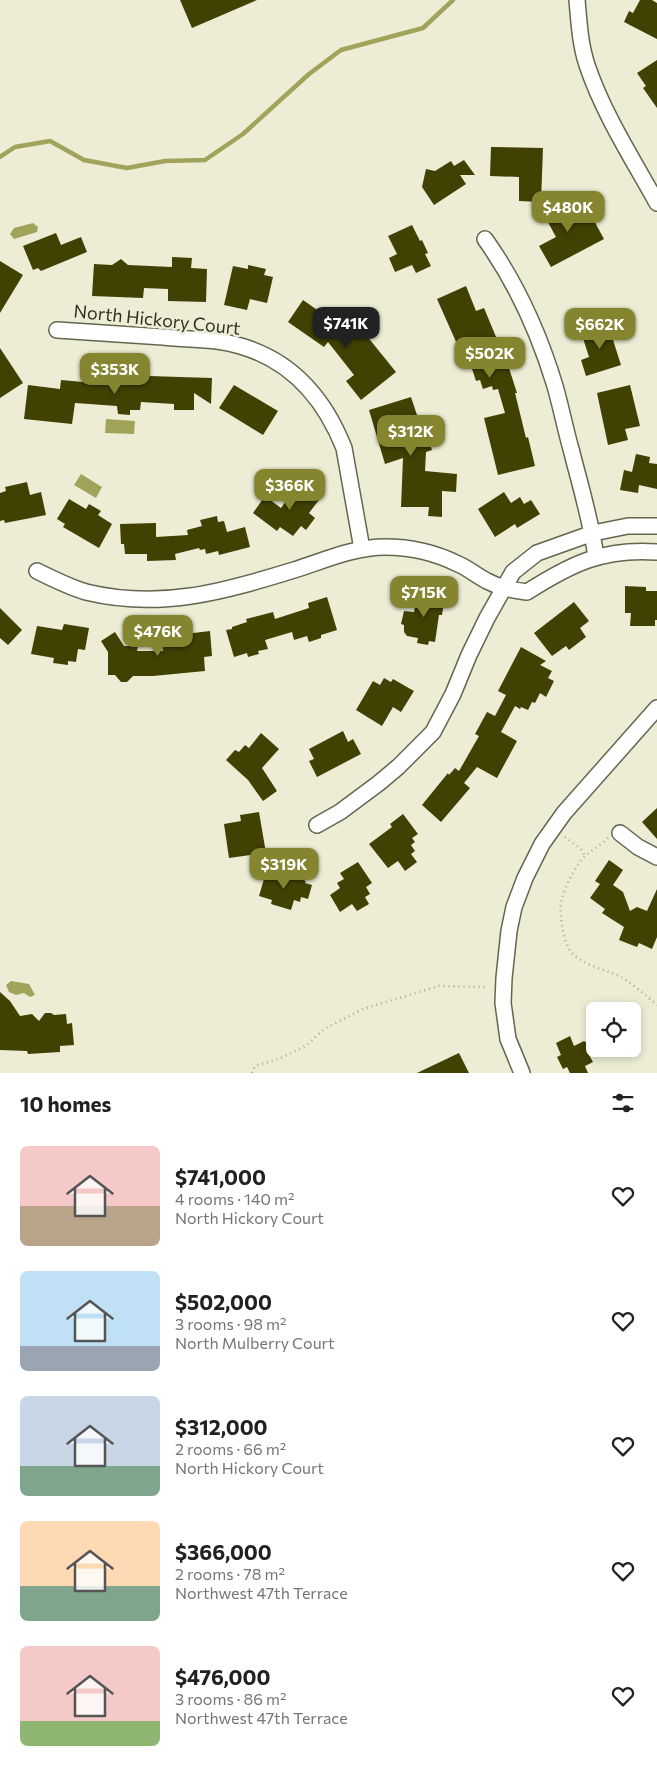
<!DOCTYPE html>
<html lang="en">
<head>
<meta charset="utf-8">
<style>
	:root { --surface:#fff; --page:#f2f2f2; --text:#202124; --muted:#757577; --accent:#84852e }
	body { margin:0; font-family:Commissioner,sans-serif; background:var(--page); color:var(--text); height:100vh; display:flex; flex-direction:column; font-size:19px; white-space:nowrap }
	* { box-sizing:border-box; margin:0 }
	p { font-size:16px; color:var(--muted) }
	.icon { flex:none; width:28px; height:28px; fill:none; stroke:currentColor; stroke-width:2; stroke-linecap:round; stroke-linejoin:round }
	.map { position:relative; height:1073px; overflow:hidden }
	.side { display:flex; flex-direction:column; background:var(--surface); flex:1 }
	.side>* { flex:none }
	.fabs { position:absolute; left:586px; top:1002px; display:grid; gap:10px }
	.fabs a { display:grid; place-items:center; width:55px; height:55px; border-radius:8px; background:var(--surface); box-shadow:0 2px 8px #0003; font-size:25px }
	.price { position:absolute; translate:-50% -42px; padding:0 11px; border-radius:10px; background:var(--accent); color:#fff; font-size:16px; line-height:32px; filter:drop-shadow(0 1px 2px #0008) }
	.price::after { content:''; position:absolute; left:50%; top:30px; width:15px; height:11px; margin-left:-8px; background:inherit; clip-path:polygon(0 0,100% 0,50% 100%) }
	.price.active { background:#222; color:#fff }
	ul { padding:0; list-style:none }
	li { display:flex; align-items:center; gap:15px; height:125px; padding:0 20px }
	li span { display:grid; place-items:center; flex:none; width:140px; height:100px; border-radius:8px; color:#555 }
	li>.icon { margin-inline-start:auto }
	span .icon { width:60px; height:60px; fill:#fffc; stroke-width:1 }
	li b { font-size:21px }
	h2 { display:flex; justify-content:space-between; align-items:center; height:60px; padding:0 20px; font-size:21px }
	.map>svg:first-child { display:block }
	.water { fill:#a2a35b }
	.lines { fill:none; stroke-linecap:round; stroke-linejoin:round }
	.stream { stroke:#a2a35b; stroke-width:4.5 }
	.building { fill:#414104 }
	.minor-casing { stroke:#656650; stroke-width:18 }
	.path { stroke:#a9aa96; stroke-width:2.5; stroke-dasharray:1 4; stroke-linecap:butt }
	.minor { stroke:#fff; stroke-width:15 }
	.labels { text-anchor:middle; stroke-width:5; stroke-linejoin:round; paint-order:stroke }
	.street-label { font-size:18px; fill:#2f2f26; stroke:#ecedd4 }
</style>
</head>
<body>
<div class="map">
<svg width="657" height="1073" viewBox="0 0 657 1073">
	<rect width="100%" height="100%" fill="#ecedd4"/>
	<path class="water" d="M33,223L38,227L37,232L14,239L10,234L14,228Z
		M106,419L135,421L134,434L105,433Z
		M81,474L102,487L96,498L74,485Z
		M11,981L29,984L35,995L30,997L24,993L16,995L9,992L6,985Z"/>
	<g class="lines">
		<path class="stream" d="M0,157L15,147L50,141L84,160L127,168L165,161L205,160L243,134L309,74L341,50L423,28L453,0"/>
	</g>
	<path class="building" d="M180,0H257L192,28Z
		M640,0H652L657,3V39L624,22L629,11L633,13Z
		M657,60V108L643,88L646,86L637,73Z
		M491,147L543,148L541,202L519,201V177L490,176Z
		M464,160L475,175H460L466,184L434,205L422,187L426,169L435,171L451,161L454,166Z
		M568,198L582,223L592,217L604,239L551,267L539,246L556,237L542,211Z
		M412,225L420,241L422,240L428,253L425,254L431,266L416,273L412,265L395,272L389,258L397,254L388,236Z
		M56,233L61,245L81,237L87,252L41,271L38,268L33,270L23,246Z
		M172,257L192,258L191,268L207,269L206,302L168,301V289L144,288L143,298L92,296L94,264L112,265L121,259L128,265L172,267Z
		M0,261L23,275L0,313Z
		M248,265L266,269L264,275L273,277L267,303L250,299L247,310L224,305L233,266L248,269Z
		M466,286L476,311L484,308L499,344L501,343L517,393H515L526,438L528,437L535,466L498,475L484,418L505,413L498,389L493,390L492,386L483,389L480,380L476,381L463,341L457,344L437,299Z
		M303,300L333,321L331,324L351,338L362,330L396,372L361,400L346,381L354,375L328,342L324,347L288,322Z
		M607,321L621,365L586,376L581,360L589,357L581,332L592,329L591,327Z
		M0,348L23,383L0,398Z
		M125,369L150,370L149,376L212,378L211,404L194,393V410H174V404L141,402L140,410H130V415L118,414L117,406L75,403L72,424L24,419L28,385L60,389L61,380L94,383L95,373L125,375Z
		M234,385L278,411L263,435L219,408Z
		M630,385L640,426L625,429L628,440L608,445L597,393Z
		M411,397L417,415L408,418L414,441L428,437L432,450L426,452L425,471L457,474L456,492L442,491V517L428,516L429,507H401L403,458L385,464L369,410Z
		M636,454L650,457L649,463L657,464V489L639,485L638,493L620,490L624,470L632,472Z
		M27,482L30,495L41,492L46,515L5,523L4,520L0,521V493L6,491L5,487Z
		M314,485L325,492L309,513L315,518L306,530L301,526L293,536L280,527L277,531L253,513L265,496L281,508L288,498L293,502L304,487L310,491Z
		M504,492L511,503L520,497L524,504L531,500L540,514L517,528L515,524L495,537L478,509Z
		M69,499L86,509L89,504L101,511L98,515L112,524L99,548L63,527L65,524L57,519Z
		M217,516L218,522L224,521L227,532L245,527L250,547L219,555L218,551L206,554L205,549L200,550L199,548L175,554L176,560L147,561V554H125L124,544H121L120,524L156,523V537L188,535L187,530L202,526L200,520Z
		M625,586L646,587V591H657V620H655V626H630L631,613H625Z
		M417,592L445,597L442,615H439L435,642L429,641L428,645L417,643L418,638L407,636L404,632V625L401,624L404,611L414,612Z
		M327,597L337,630L321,635V638L309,642L307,636L294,640L292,632L265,640L268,649L258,651L259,654L248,657L247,653L234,657L226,630L232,629V627L247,622L246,619L273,612L275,619L309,608L308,603Z
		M574,602L589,621L580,628L586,637L569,650L566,646L552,656L534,633Z
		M0,608L22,630L8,645L0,638Z
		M64,624L89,628L85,650L78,649L76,662L68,661V665L53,663L54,658L31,654L37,626L62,630Z
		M210,631L212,656L204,657L205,671L153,676H133L127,682H121L115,675H108V652L101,641L115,632L124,646H138L137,651H163L162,641L185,640V634Z
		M521,647L546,661L540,665L552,671L548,678L554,681L546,697L540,693L535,703L532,702L528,710L521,707L520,709L515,706L501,732L517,741L497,778L477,767L464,783L470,788L441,822L422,805L448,773L449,775L455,768L459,771L479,736L475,734L487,712L495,716L506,695L498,691Z
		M384,678L391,682L393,679L414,691L401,712L393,707L382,726L356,710L373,681L380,685Z
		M343,731L348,742L353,739L361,754L317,777L309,761L314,759L309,749Z
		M261,733L279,749L262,768L277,791L263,801L248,780L226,760L235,750L239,752L245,745L249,748Z
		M657,808V839L642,822Z
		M259,812L266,853L229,858L224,824L241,821L240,815Z
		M403,814L418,834L412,838L415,842L411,845L415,851L411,854L417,862L405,871L398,861L388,868L369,844L392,827L390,824Z
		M609,860L623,870L613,885L623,892L630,911L637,907L647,911L657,889V937L652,949L639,943L637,947L619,940L624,927L602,913L605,909L590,898L600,884L595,881Z
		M358,862L372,883L366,887L370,894L365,897L369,904L357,911L352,904L340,912L330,895L340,888L337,883L344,879L340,873Z
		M266,872L289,879L290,876L306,881L305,883L312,885L308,899L301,897L300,902L294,900L291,910L271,904L272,900L259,896Z
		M0,992L10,1001L20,1016L32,1014L39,1021L45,1013H51L54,1015L66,1014L67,1024L72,1023L74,1045L60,1046V1052L28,1054L27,1051L0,1050Z
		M570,1036L574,1046L584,1041L587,1043L595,1044V1049H601L589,1055L593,1062L585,1066L588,1073H570L567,1067L563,1069L557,1057L561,1055L556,1043Z
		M459,1053L469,1073H417Z"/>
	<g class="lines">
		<g class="minor-casing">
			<path id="minor" d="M577,0C579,22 580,44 587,65C603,113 632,158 657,203
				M485,239C517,284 539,333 555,386C561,407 565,428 571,449C580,485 591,520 596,557
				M57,330C92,332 128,335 163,337C181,339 199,339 217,341C281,350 321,390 344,448L362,549
				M37,571C53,579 69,587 86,592C160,610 223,592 294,570C323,561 354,547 385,547C410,547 436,553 458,564C468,568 477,576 487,581C500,588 513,590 527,592C571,564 603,548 657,552
				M317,825L340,812L379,783L398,767L433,732L453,694L469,655L487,618L513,572L537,553L593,533L628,526H657
				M620,833L638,847L657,857
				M522,1073L508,1039L503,1003L504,978L509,931L514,907L525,878L542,844L564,813L657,708"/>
		</g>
		<path class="path" d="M565,837L581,849L585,856
			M608,838C599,847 586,853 579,863C573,872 565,887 562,898C558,910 563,944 572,953C584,965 602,969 617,975C628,980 648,997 657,1005
			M252,1073L255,1066L281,1058L307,1045L324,1029L363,1009L439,986L486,987"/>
		<use href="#minor" class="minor"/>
	</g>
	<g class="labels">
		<g class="street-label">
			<text transform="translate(157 320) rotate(6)" y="6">North Hickory Court</text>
		</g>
	</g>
</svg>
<div class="fabs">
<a><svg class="icon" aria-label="locate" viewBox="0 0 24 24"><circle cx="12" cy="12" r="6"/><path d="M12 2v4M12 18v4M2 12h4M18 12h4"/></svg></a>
</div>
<b class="price" style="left:568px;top:233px">$480K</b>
<b class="price active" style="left:346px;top:349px">$741K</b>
<b class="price" style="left:600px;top:350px">$662K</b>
<b class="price" style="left:490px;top:379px">$502K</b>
<b class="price" style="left:115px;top:395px">$353K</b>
<b class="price" style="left:411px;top:457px">$312K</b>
<b class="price" style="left:290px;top:511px">$366K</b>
<b class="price" style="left:424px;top:618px">$715K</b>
<b class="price" style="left:158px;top:657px">$476K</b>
<b class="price" style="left:284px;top:890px">$319K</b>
</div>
<section class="side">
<h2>10 homes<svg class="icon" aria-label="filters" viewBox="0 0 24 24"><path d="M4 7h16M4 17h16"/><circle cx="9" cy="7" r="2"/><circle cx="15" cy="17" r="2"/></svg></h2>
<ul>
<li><span style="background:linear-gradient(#f6c9c9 60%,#b9a48a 0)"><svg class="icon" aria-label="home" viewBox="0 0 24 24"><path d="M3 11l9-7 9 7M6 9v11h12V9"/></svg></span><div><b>$741,000</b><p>4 rooms · 140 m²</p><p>North Hickory Court</p></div><svg class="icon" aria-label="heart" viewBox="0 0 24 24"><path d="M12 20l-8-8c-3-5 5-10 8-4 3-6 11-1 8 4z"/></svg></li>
<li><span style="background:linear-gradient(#bfe0f5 75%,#9aa5b1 0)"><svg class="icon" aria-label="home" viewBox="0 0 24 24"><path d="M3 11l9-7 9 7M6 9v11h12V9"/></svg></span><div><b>$502,000</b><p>3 rooms · 98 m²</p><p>North Mulberry Court</p></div><svg class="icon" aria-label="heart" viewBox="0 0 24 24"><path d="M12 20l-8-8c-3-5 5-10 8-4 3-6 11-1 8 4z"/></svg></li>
<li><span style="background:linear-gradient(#c9d6e8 70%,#7fa58c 0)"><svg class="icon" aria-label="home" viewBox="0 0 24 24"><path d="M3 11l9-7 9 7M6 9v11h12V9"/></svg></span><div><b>$312,000</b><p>2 rooms · 66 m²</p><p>North Hickory Court</p></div><svg class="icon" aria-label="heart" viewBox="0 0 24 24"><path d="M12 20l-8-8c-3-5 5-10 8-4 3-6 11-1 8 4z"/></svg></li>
<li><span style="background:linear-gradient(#ffd9b3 65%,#7fa58c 0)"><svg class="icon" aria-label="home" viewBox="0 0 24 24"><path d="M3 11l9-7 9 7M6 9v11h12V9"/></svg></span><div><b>$366,000</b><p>2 rooms · 78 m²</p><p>Northwest 47th Terrace</p></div><svg class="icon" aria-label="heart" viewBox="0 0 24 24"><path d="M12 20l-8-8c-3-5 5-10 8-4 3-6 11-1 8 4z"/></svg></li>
<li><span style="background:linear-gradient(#f6c9c9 75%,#8fb573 0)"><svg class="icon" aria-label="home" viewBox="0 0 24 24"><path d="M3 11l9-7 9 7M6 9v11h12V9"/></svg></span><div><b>$476,000</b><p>3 rooms · 86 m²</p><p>Northwest 47th Terrace</p></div><svg class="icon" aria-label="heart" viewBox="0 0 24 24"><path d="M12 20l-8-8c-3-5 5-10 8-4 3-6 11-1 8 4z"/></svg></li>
</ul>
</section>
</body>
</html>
